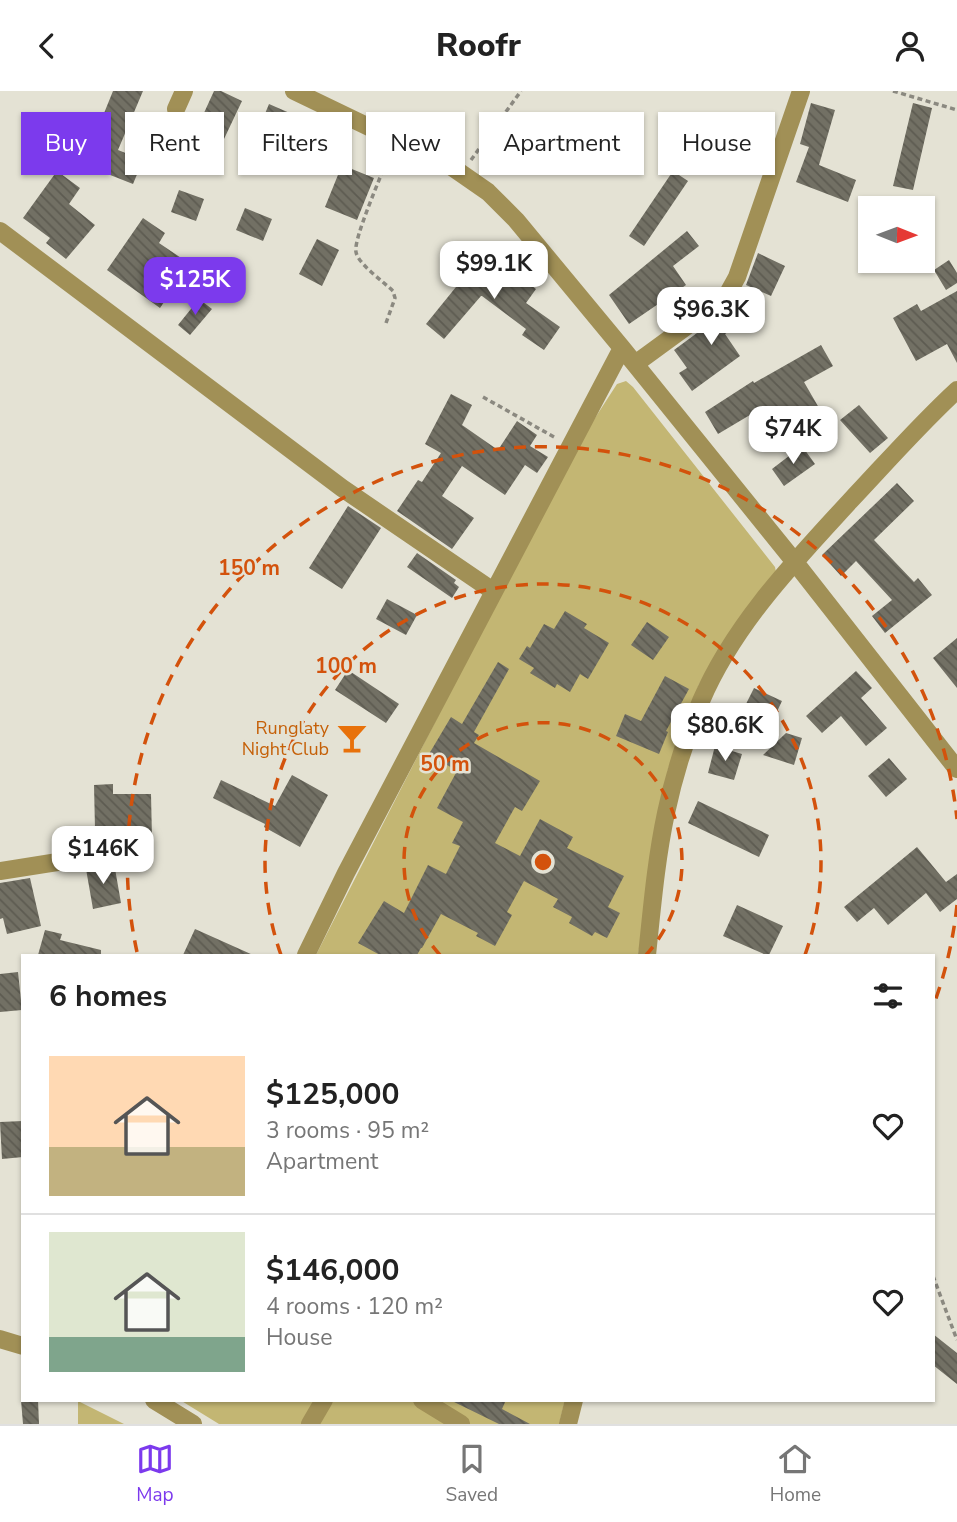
<!DOCTYPE html>
<html lang="en">
<head>
<meta charset="utf-8">
<style>
	:root { --surface:#fff; --page:#f6f6f6; --text:#222; --muted:#767676; --line:#e0e0e0; --accent:#7c3aed }
	body { margin:0; font-family:"Nunito Sans",sans-serif; background:var(--page); color:var(--text); height:100vh; display:flex; flex-direction:column; font-size:26px; white-space:nowrap }
	* { box-sizing:border-box; margin:0 }
	p { font-size:23px; color:var(--muted) }
	.icon { flex:none; width:38px; height:38px; fill:none; stroke:currentColor; stroke-width:2; stroke-linecap:round; stroke-linejoin:round }
	.map { position:relative; flex:1; overflow:hidden }
	.panel { position:absolute; left:21px; top:863px; width:914px; height:448px; display:flex; flex-direction:column; background:var(--surface); border-radius:0px; box-shadow:0 2px 5px #0004 }
	.panel>* { flex:none }
	.hud { position:absolute; left:21px; top:21px; width:915px; height:63px; display:flex; gap:14px }
	.needle { width:46px; rotate:91deg }
	.tools { position:absolute; left:858px; top:105px; display:grid; gap:14px }
	.tools a { display:grid; place-items:center; width:77px; height:77px; border-radius:0px; background:var(--surface); box-shadow:0 2px 5px #0004; font-size:35px }
	.price { position:absolute; translate:-50% -60px; padding:0 16px; border-radius:14px; background:#fff; color:#222; font-size:23px; line-height:46px; filter:drop-shadow(0 2px 4px #0008) }
	.price::after { content:''; position:absolute; left:50%; top:42px; width:21px; height:16px; margin-left:-10px; background:inherit; clip-path:polygon(0 0,100% 0,50% 100%) }
	.price.current { background:var(--accent); color:#fff }
	ul { padding:0; list-style:none }
	li { display:flex; align-items:center; gap:21px; height:175px; padding:0 28px }
	li+li { border-top:2px solid var(--line) }
	li span { display:grid; place-items:center; flex:none; width:196px; height:140px; border-radius:0px; color:#555 }
	li>.icon { margin-inline-start:auto }
	span .icon { width:84px; height:84px; fill:#fffc; stroke-width:1 }
	li b { font-size:30px }
	h2 { display:flex; justify-content:space-between; align-items:center; height:84px; padding:0 28px; font-size:30px }
	.chip { padding:0 24px; border-radius:0px; background:var(--surface); box-shadow:0 2px 5px #0004; font-size:24px; line-height:63px }
	.chip.current { background:var(--accent); color:#fff }
	header { display:flex; justify-content:space-between; align-items:center; height:91px; padding:0 28px; background:var(--surface); font-size:32px; font-weight:800 }
	.tabs { display:flex; justify-content:space-around; align-items:center; height:98px; border-top:2px solid var(--line); background:var(--surface); font-size:19px; color:var(--muted) }
	.tabs a { display:grid; justify-items:center; gap:4px }
	.tabs .current { color:var(--accent) }
	.map>svg:first-child { display:block }
	.green { fill:#c3b673 }
	.building { fill:url(#building-back-hatch) }
	.lines { fill:none; stroke-linecap:round; stroke-linejoin:round }
	.path { stroke:#8b8980; stroke-width:3.5; stroke-dasharray:5 3.5; stroke-linecap:butt }
	.minor { stroke:#a19056; stroke-width:18 }
	.ring { fill:none; stroke:#d3520c; stroke-width:3.5; stroke-dasharray:12 9 }
	.labels { text-anchor:middle; stroke-width:5; stroke-linejoin:round; paint-order:stroke }
	.food-label { font-size:18px; fill:#c56008; stroke:#e4e2d4; text-anchor:end }
	.centre { fill:#d3520c; stroke:#e4e2d4; stroke-width:3.5 }
	.ring-label { font-size:21px; text-anchor:middle; font-weight:bold; fill:#d3520c; stroke:#e4e2d4; stroke-width:5; stroke-linejoin:round; paint-order:stroke }
</style>
</head>
<body>
<header><svg class="icon" aria-label="back" viewBox="0 0 24 24"><path d="M15 5l-7 7 7 7"/></svg>Roofr<svg class="icon" aria-label="person" viewBox="0 0 24 24"><circle cx="12" cy="8" r="4"/><path d="M4 21q1-7 8-7t8 7"/></svg></header>
<div class="map">
<svg width="957" height="1333" viewBox="0 0 957 1333">
	<defs>
		<pattern id="building-back-hatch" width="6" height="6" patternUnits="userSpaceOnUse" patternTransform="scale(1.75)"><rect width="6" height="6" fill="#727064"/><path d="M-1 5l2 2M0 0l6 6M5-1l2 2" fill="none" stroke="#5d5b51"/></pattern>
	</defs>
	<rect width="100%" height="100%" fill="#e4e2d4"/>
	<path class="green" d="M626,290L633,296L775,476L776,481L699,593L668,678L638,864H316L573,361L617,293Z
		M180,1309H565L559,1333H219Z
		M78,1310L124,1333H78Z"/>
	<path class="building" d="M113,0H143L118,59L143,69L133,93L95,78L107,47L96,42Z
		M214,0H221L242,10L224,48L198,35Z
		M811,12L835,19L819,74L856,89L848,111L796,91L809,56L800,53Z
		M913,12L932,17L913,99L893,95Z
		M269,13L292,23L275,64L252,54Z
		M342,74L374,87L357,129L325,116Z
		M57,80L80,97L69,113L95,134L66,168L46,152L50,147L23,127Z
		M673,80L688,90L644,155L629,145Z
		M179,99L204,108L196,130L171,121Z
		M245,117L272,128L263,150L236,139Z
		M143,127L165,142L159,152L190,173L160,217L107,179Z
		M687,140L699,155L673,175L686,194L629,233L609,204Z
		M317,148L339,159L322,195L299,183Z
		M486,159L519,188L521,186L536,198L526,212L560,236L544,259L522,244L526,238L482,205H481L444,248L426,233Z
		M758,162L785,175L771,205L746,194Z
		M949,169L957,182V192L946,199L934,179Z
		M957,200V272L947,253L916,270L893,227L917,213L921,220Z
		M738,207L751,224L725,243L740,265L692,300L679,282L687,277L674,259L720,225Z
		M199,208L212,218L190,244L178,234Z
		M821,254L833,275L804,291L819,317L774,343L760,318L718,343L705,321L753,290L754,292Z
		M451,303L472,314L462,334L498,359L517,330L537,344L530,355L548,366L537,382L525,374L505,404L462,375L442,405L474,427L452,458L397,420L418,389L422,391L441,362L425,353Z
		M859,314L888,347L870,362L840,329Z
		M802,355L815,373L784,395L772,378Z
		M897,392L914,410L874,449L914,491L918,487L932,504L885,542L872,525L892,509L856,470L841,485L822,464Z
		M348,415L381,437L342,498L309,477Z
		M417,462L456,489L454,492L459,496L452,507L407,476Z
		M387,508L417,524L406,544L376,528Z
		M565,520L587,533L584,537L609,552L588,588L580,583L570,601L557,593L555,597L530,582L534,577L519,568L527,555L530,557L544,533L554,538Z
		M647,531L669,546L653,569L631,554Z
		M957,547V597L933,567Z
		M498,571L509,578L474,641L479,644L474,652L540,690L522,720L515,716L495,752L520,765L540,728L573,746L567,757L624,785L608,816L620,822L607,847L595,841L592,845L569,832L572,826L553,816L558,808L524,790L507,821L512,824L495,855L476,845L478,842L441,823L422,857H421L417,864H380L358,852L384,810L404,822L428,774L446,783L460,755L452,752L463,731L437,717L457,680L429,663L451,626L462,633Z
		M348,579L399,613L386,632L335,599Z
		M856,580L872,597L861,607L887,637L866,655L841,625L822,642L806,625Z
		M665,585L689,598L666,640L668,641L659,663L616,645L625,623L641,630Z
		M754,597L782,610L773,629L745,615Z
		M786,642L802,647L794,674L763,664Z
		M715,655L742,663L734,689L708,682Z
		M889,667L907,688L886,706L868,685Z
		M292,684L328,704L300,756L264,736L265,733L213,707L221,689L275,715Z
		M113,693V703H151L152,747H133V737L95,738L94,694Z
		M698,710L769,744L759,766L688,732Z
		M917,756L946,791L957,783V808L940,821L926,802L888,834L874,817L857,831L844,816Z
		M114,772L121,812L93,818L86,778Z
		M30,787L41,835L7,843L3,827L0,828V792Z
		M737,814L783,835L769,864H766L723,845Z
		M195,838L253,864H183Z
		M45,839L62,843L60,849L101,859V864H38Z
		M18,881L22,919L0,921V883Z
		M23,1030V1066L2,1068L0,1031Z
		M933,1243L957,1262V1293L933,1274Z
		M21,1309H38L39,1333H23Z
		M450,1309H506L502,1318L530,1333H499Z"/>
	<g class="lines">
		<path class="path" d="M893,0L957,19
			M471,69L521,0
			M386,232L395,207L393,200C384,191 358,173 356,161C353,148 383,81 389,64
			M483,306L554,346
			M933,1185L957,1249"/>
		<path class="minor" d="M294,0L452,76L488,101L516,129L622,257L794,470L957,678
			M176,18L184,0
			M0,140L342,397L493,500
			M635,273L713,216L727,204L737,186L801,0
			M0,780L108,763
			M306,864L346,782L622,257
			M647,864C652,817 656,769 666,722C674,684 686,646 701,610C734,533 794,471 850,410C885,373 919,334 957,299
			M0,1248L23,1255
			M154,1309L193,1333
			M422,1309L461,1333
			M310,1333L324,1309
			M568,1333L574,1309"/>
	</g>
	<g class="ring">
		<path d="M440 864A139 139 0 1 1 646 864"/>
		<path d="M281 864A278 278 0 1 1 805 864"/>
		<path d="M957 814A416 416 0 0 1 934 913M137 861A416 416 0 1 1 957 728"/>
	</g>
	<defs>
		<g id="bar-bare" transform="scale(2.415)"><path d="M-6-5H6L.8 .8V4.5H3.5V6h-7V4.5H-.8V.8Z" fill="#e8710a" stroke="#e4e2d4" stroke-width="2.5" paint-order="stroke"/></g>
	</defs>
	<g fill-rule="evenodd">
		<use href="#bar-bare" x="352" y="647"/>
	</g>
	<g class="labels">
		<g class="food-label">
			<text x="329" y="643">Runglaty<tspan x="329" dy="21">Night Club</tspan></text>
		</g>
	</g>
	<circle cx="543" cy="771" r="10" class="centre"/>
	<g class="ring-label">
		<text x="249" y="484">150 m</text>
		<text x="346" y="582">100 m</text>
		<text x="445" y="680">50 m</text>
	</g>
</svg>
<div class="tools">
<a><svg class="needle" viewBox="-14 -14 28 28"><path d="M0-13l5 13h-10z" fill="#e53935"/><path d="M0 13l5-13h-10z" fill="#767676"/></svg></a>
</div>
<b class="price" style="left:494px;top:210px">$99.1K</b>
<b class="price current" style="left:195px;top:226px">$125K</b>
<b class="price" style="left:711px;top:256px">$96.3K</b>
<b class="price" style="left:793px;top:375px">$74K</b>
<b class="price" style="left:725px;top:672px">$80.6K</b>
<b class="price" style="left:103px;top:795px">$146K</b>
<div class="hud">
<a class="chip current">Buy</a>
<a class="chip">Rent</a>
<a class="chip">Filters</a>
<a class="chip">New</a>
<a class="chip">Apartment</a>
<a class="chip">House</a>
</div>
<section class="panel">
<h2>6 homes<svg class="icon" aria-label="filters" viewBox="0 0 24 24"><path d="M4 7h16M4 17h16"/><circle cx="9" cy="7" r="2"/><circle cx="15" cy="17" r="2"/></svg></h2>
<ul>
<li><span style="background:linear-gradient(#ffd9b3 65%,#c2b280 0)"><svg class="icon" aria-label="home" viewBox="0 0 24 24"><path d="M3 11l9-7 9 7M6 9v11h12V9"/></svg></span><div><b>$125,000</b><p>3 rooms · 95 m²</p><p>Apartment</p></div><svg class="icon" aria-label="heart" viewBox="0 0 24 24"><path d="M12 20l-8-8c-3-5 5-10 8-4 3-6 11-1 8 4z"/></svg></li>
<li><span style="background:linear-gradient(#dfe7d0 75%,#7fa58c 0)"><svg class="icon" aria-label="home" viewBox="0 0 24 24"><path d="M3 11l9-7 9 7M6 9v11h12V9"/></svg></span><div><b>$146,000</b><p>4 rooms · 120 m²</p><p>House</p></div><svg class="icon" aria-label="heart" viewBox="0 0 24 24"><path d="M12 20l-8-8c-3-5 5-10 8-4 3-6 11-1 8 4z"/></svg></li>
</ul>
</section>
</div>
<nav class="tabs">
<a class="current"><svg class="icon" aria-label="map" viewBox="0 0 24 24"><path d="M3 6l6-2 6 2 6-2v14l-6 2-6-2-6 2zM9 4v14M15 6v14"/></svg>Map</a>
<a><svg class="icon" aria-label="saved" viewBox="0 0 24 24"><path d="M7 4h10v16l-5-4-5 4z"/></svg>Saved</a>
<a><svg class="icon" aria-label="home" viewBox="0 0 24 24"><path d="M3 11l9-7 9 7M6 9v11h12V9"/></svg>Home</a>
</nav>
</body>
</html>
